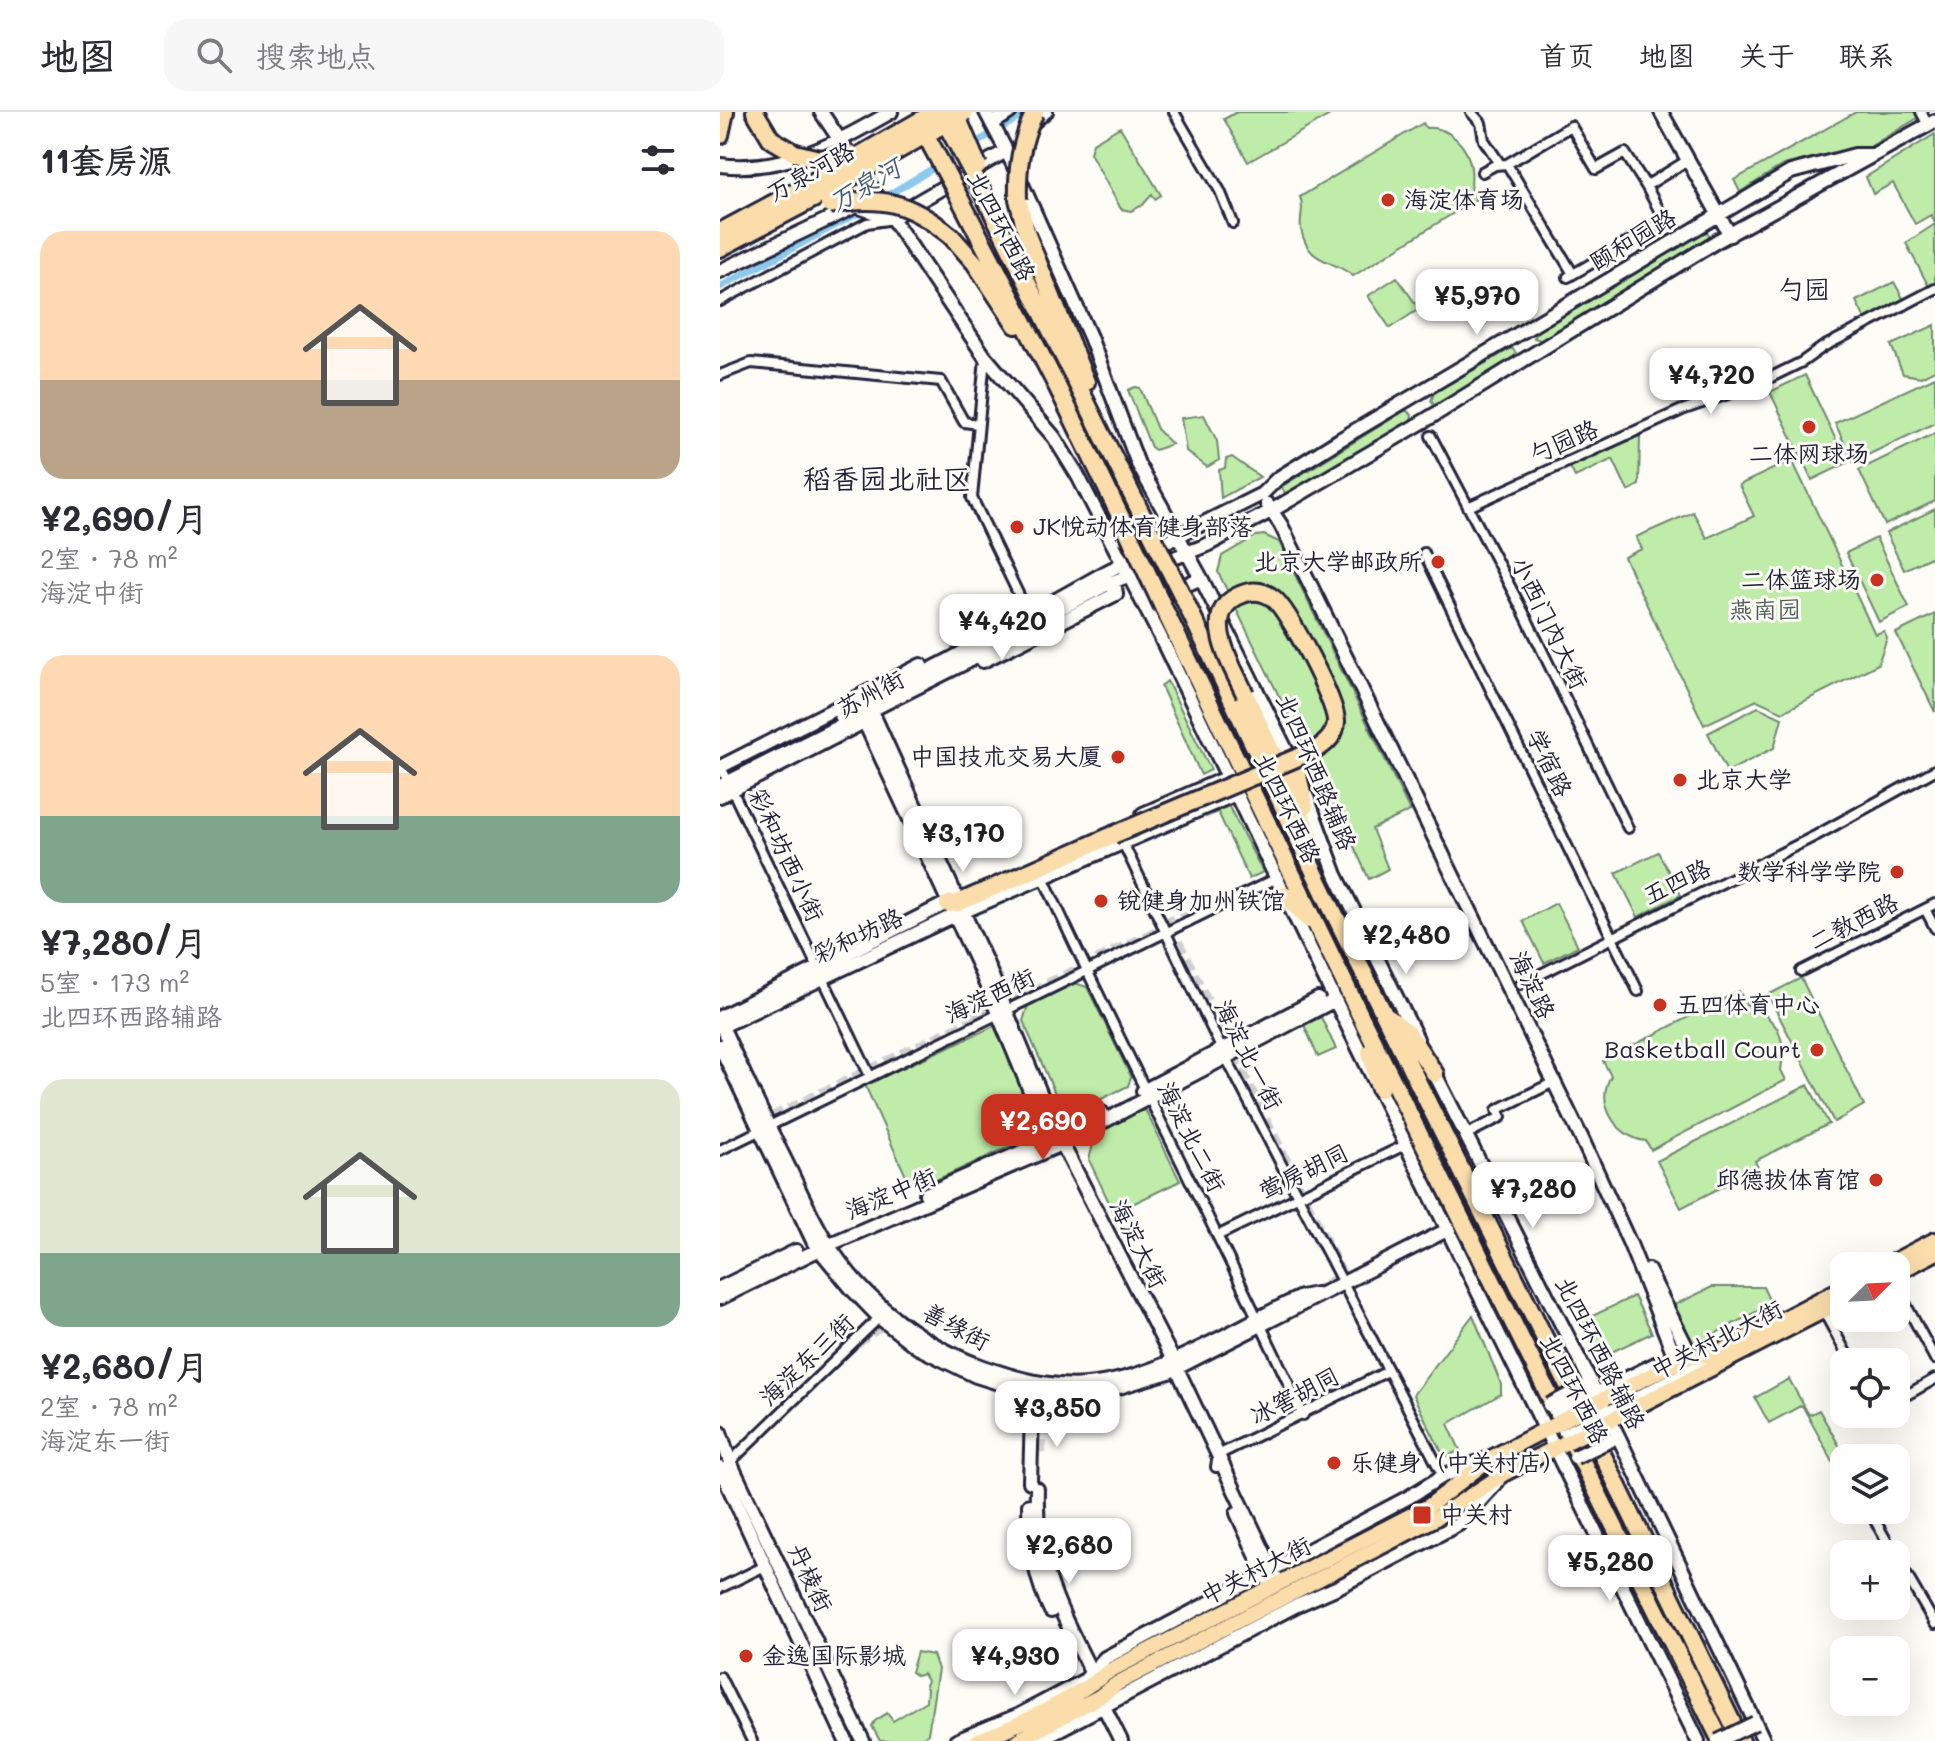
<!DOCTYPE html>
<html lang="zh">
<head>
<meta charset="utf-8">
<style>
	:root { --surface:#fff; --page:#f7f7f7; --text:#2b2b33; --muted:#7c7c81; --line:#e1e1e2; --accent:#c8321e }
	body { margin:0; font-family:Mali,"LXGW WenKai TC",sans-serif; background:var(--page); color:var(--text); height:100vh; display:flex; flex-direction:column; font-size:30px; white-space:nowrap }
	* { box-sizing:border-box; margin:0 }
	p { font-size:26px; color:var(--muted) }
	.icon { flex:none; width:44px; height:44px; fill:none; stroke:currentColor; stroke-width:2; stroke-linecap:round; stroke-linejoin:round }
	.map { position:relative; flex:1; overflow:hidden }
	.panel { display:flex; flex-direction:column; background:var(--surface); width:720px }
	.panel>* { flex:none }
	.needle { width:52px; rotate:66deg }
	.buttons { position:absolute; left:1110px; top:1140px; display:grid; gap:16px }
	.buttons a { display:grid; place-items:center; width:80px; height:80px; border-radius:16px; background:var(--surface); box-shadow:0 8px 32px #0002; font-size:40px }
	.price { position:absolute; translate:-50% -68px; padding:0 18px; border-radius:16px; background:#fff; color:#222; font-size:26px; line-height:52px; filter:drop-shadow(0 2px 4px #0008) }
	.price::after { content:''; position:absolute; left:50%; top:48px; width:24px; height:18px; margin-left:-12px; background:inherit; clip-path:polygon(0 0,100% 0,50% 100%) }
	.price.on { background:var(--accent); color:#fff }
	ul { padding:0; list-style:none }
	li { display:grid; align-content:center; gap:16px; height:424px; padding:0 40px }
	li span { display:grid; place-items:center; height:248px; border-radius:24px; color:#555 }
	li>.icon { margin-inline-start:auto }
	span .icon { width:144px; height:144px; fill:#fffc; stroke-width:1 }
	li b { font-size:34px }
	h2 { display:flex; justify-content:space-between; align-items:center; height:96px; padding:0 40px; font-size:34px }
	header { display:flex; align-items:center; gap:48px; box-sizing:border-box; height:112px; padding:0 40px; background:var(--surface); border-bottom:2px solid var(--line) }
	header strong { font-size:38px }
	nav { display:flex; gap:44px; margin-inline-start:auto; font-size:28px }
	.search { width:560px; height:72px; background:var(--page); display:flex; align-items:center; gap:20px; box-sizing:border-box; padding:0 28px; border-radius:24px; color:var(--muted); font-size:30px }
	main { display:flex; flex:1; min-height:0 }
	.map>svg:first-child { display:block }
	.green { fill:#bfeca9; stroke:#708772; stroke-width:2 }
	.lines { fill:none; stroke-linecap:round; stroke-linejoin:round }
	.canal { stroke:#8cc9ec; stroke-width:7 }
	.street-tunnel { stroke:#d1d0d1; stroke-width:8; stroke-dasharray:8 4; stroke-linecap:butt }
	.secondary-tunnel { stroke:#d1d0d1; stroke-width:12; stroke-dasharray:12 6; stroke-linecap:butt }
	.street-casing { stroke:#22223b; stroke-width:14 }
	.secondary-casing { stroke:#22223b; stroke-width:18 }
	.primary-casing { stroke:#22223b; stroke-width:20 }
	.highway-casing { stroke:#22223b; stroke-width:22 }
	.street { stroke:#fdfcf7; stroke-width:8 }
	.secondary { stroke:#fdfcf7; stroke-width:12 }
	.primary { stroke:#faddab; stroke-width:14 }
	.highway { stroke:#faddab; stroke-width:16 }
	.street-bridge-casing { stroke:#22223b; stroke-width:14; stroke-linecap:butt }
	.secondary-bridge-casing { stroke:#22223b; stroke-width:18; stroke-linecap:butt }
	.primary-bridge-casing { stroke:#22223b; stroke-width:20; stroke-linecap:butt }
	.highway-bridge-casing { stroke:#22223b; stroke-width:22; stroke-linecap:butt }
	.street-bridge { stroke:#fdfcf7; stroke-width:8 }
	.secondary-bridge { stroke:#fdfcf7; stroke-width:12 }
	.primary-bridge { stroke:#faddab; stroke-width:14 }
	.highway-bridge { stroke:#faddab; stroke-width:16 }
	.poi-dot { fill:#c8321e; stroke:#fdfcf7; stroke-width:3 }
	.labels { text-anchor:middle; stroke-width:6; stroke-linejoin:round; paint-order:stroke }
	.street-label { font-size:24px; fill:#22223b; stroke:#fdfcf7 }
	.poi-label { font-size:24px; fill:#22223b; stroke:#fdfcf7; text-anchor:start }
	.park-label { font-size:24px; fill:#515f5c; stroke:#fdfcf7 }
	.water-label { font-size:26px; font-style:italic; fill:#475c79; stroke:#fdfcf7 }
	.neighbourhood-label { font-size:26px; fill:#22223b; stroke:#fdfcf7 }
	.quarter-label { font-size:28px; fill:#22223b; stroke:#fdfcf7 }
</style>
</head>
<body>
<header>
<strong>地图</strong>
<div class="search"><svg class="icon" aria-label="search" viewBox="0 0 24 24"><circle cx="10" cy="10" r="6"/><path d="M15 15l6 6"/></svg>搜索地点</div>
<nav><a>首页</a><a>地图</a><a>关于</a><a>联系</a></nav>
</header>
<main>
<section class="panel">
<h2>11套房源<svg class="icon" aria-label="filters" viewBox="0 0 24 24"><path d="M4 7h16M4 17h16"/><circle cx="9" cy="7" r="2"/><circle cx="15" cy="17" r="2"/></svg></h2>
<ul>
<li><span style="background:linear-gradient(#ffd9b3 60%,#b9a48a 0)"><svg class="icon" aria-label="home" viewBox="0 0 24 24"><path d="M3 11l9-7 9 7M6 9v11h12V9"/></svg></span><div><b>¥2,690/月</b><p>2室 · 78 m²</p><p>海淀中街</p></div></li>
<li><span style="background:linear-gradient(#ffd9b3 65%,#7fa58c 0)"><svg class="icon" aria-label="home" viewBox="0 0 24 24"><path d="M3 11l9-7 9 7M6 9v11h12V9"/></svg></span><div><b>¥7,280/月</b><p>5室 · 173 m²</p><p>北四环西路辅路</p></div></li>
<li><span style="background:linear-gradient(#dfe7d0 70%,#7fa58c 0)"><svg class="icon" aria-label="home" viewBox="0 0 24 24"><path d="M3 11l9-7 9 7M6 9v11h12V9"/></svg></span><div><b>¥2,680/月</b><p>2室 · 78 m²</p><p>海淀东一街</p></div></li>
</ul>
</section>
<div class="map">
<svg width="1215" height="1629" viewBox="0 0 1215 1629">
	<rect width="100%" height="100%" fill="#fdfcf7"/>
	<filter id="ink" filterUnits="userSpaceOnUse"><feTurbulence type="fractalNoise" baseFrequency=".0125" numOctaves="2"/><feDisplacementMap in="SourceGraphic" scale="16" xChannelSelector="R" yChannelSelector="G"/><feConvolveMatrix kernelMatrix="1 2 1 2 8 2 1 2 1" color-interpolation-filters="sRGB"/></filter>
	<g filter="url(#ink)">
		<path class="green" d="M517,0H615L528,50L504,7Z
			M1136,0H1198L1201,4L1146,37L1135,36L1063,53L1020,80L1014,68Z
			M703,11L706,16C729,14 748,34 751,56C753,69 748,75 756,87L633,164C612,146 588,153 581,117C579,106 585,95 580,85Z
			M400,15L441,83L435,87L432,82L423,93L411,99L401,97L370,41L373,31Z
			M1215,22V111L1211,103L1195,112L1173,71L1153,82L1146,65Z
			M1215,112V172L1209,175L1186,131Z
			M986,119L990,124L986,132L823,229L814,226L818,219Z
			M677,165L699,197L670,216L648,184Z
			M1174,170L1184,188L1145,207L1136,189Z
			M1215,213V258L1201,265L1183,262L1171,233Z
			M792,236L796,241L793,247L723,291L714,293L711,289L714,281Z
			M1085,263L1127,351L1092,368L1050,280Z
			M1215,265V311L1133,350L1115,311Z
			M415,275L420,276L437,317L452,332L435,338L431,335L408,278Z
			M686,298L692,303L690,311L566,382L561,375Z
			M484,303L497,329L499,348L487,355L466,339L461,306Z
			M1215,321V389L1165,413L1139,358Z
			M920,323L919,373L908,379L893,347L855,365L849,353L912,324Z
			M512,345L540,365L501,386L499,358L505,356L506,347Z
			M1072,348L1155,522L1164,519L1167,526L1158,552L1063,600L1037,588L984,613L904,445L922,437L916,425L973,400L987,426L1034,404L1019,373Z
			M1215,397V443L1184,458L1166,421Z
			M544,423L559,430L690,699L652,717L668,757L649,767L624,713L616,715L581,629L498,460L502,444L536,424Z
			M1156,426L1189,495L1159,510L1126,441Z
			M1215,502V600L1176,521Z
			M447,569L491,658L481,663L441,574Z
			M1038,595L1062,606L1054,636L1007,660L988,621Z
			M507,691L543,760L529,767L498,700L486,705L484,701Z
			M938,740L961,783L918,805L896,761Z
			M836,791L858,834L824,851L803,809Z
			M1081,866L1144,993L1114,1010L1048,883Z
			M355,871L367,875L411,965L408,974L359,998L337,986L303,909L308,893Z
			M1019,879L1026,892L1044,901L1058,917L1064,937L1061,958L1066,968L931,1038L926,1029C897,1026 874,991 891,964L883,949Z
			M601,905L616,937L598,945L584,913Z
			M274,914L311,995L297,1031L203,1074L189,1071L145,973Z
			M1088,973L1109,1012L1035,1049L1038,1056L961,1096L937,1049Z
			M419,999H426L460,1069L394,1101L369,1048L376,1020Z
			M992,1175H1043L1051,1192L966,1237L946,1197Z
			M914,1184L932,1221L881,1245L862,1209Z
			M753,1203L781,1272V1282L728,1312L740,1338L728,1344L721,1339L693,1283Z
			M1069,1267L1089,1303L1099,1298L1126,1346L1124,1361L1120,1363L1082,1293L1049,1311L1035,1286Z
			M197,1540L213,1543L218,1557L208,1622L196,1629H160L152,1614L155,1609L167,1601L173,1609L206,1589L207,1577L205,1573L207,1569L203,1562L197,1564L191,1560Z"/>
		<g class="lines">
			<path class="canal" d="M163,86L308,0
				M0,175L146,97"/>
			<path class="street-tunnel" d="M321,1302V1295"/>
			<path class="secondary-tunnel" d="M442,812L482,802
				M449,814L622,1164L586,1186L452,1254L416,1267L373,1276L306,1275L253,1256L190,1226L135,1173L97,1125L42,1011Z
				M272,858L291,884L304,881
				M254,904L266,893L261,868
				M136,1231L161,1213H175
				M289,1274L306,1290L308,1312
				M319,1340L330,1293L351,1280"/>
			<g class="street-casing">
				<path id="street" d="M454,0L500,79L513,111
					M751,0L761,11L764,28L780,52
					M1201,0L1208,13
					M313,13L328,0
					M787,52L853,162
					M762,60L775,53L787,52L851,14L876,57L905,41L926,74L968,48
					M848,165L945,109L926,74
					M0,189L147,111L167,108
					M265,246L252,386L308,502
					M0,263L31,251L221,269L244,310L258,312
					M711,324L804,501L908,716
					M748,395L962,298L1037,272L1082,250L1103,235L1215,177
					M704,441L918,879
					M0,653L150,964
					M403,731L502,938L723,1364
					M323,765C406,946 500,1122 583,1303
					M1205,797L1215,816
					M1081,859L1215,792
					M801,872L1097,723L1215,658
					M745,1023L781,1005L777,998L834,970
					M0,1038L557,766
					M499,1123L687,1032
					M1176,1174L1215,1247
					M1103,1198L1131,1250
					M873,1281L937,1249L959,1245
					M1176,1289L1215,1267
					M881,1302L990,1246
					M9,1351L163,1202
					M496,1355L498,1343L668,1259
					M1149,1398L1174,1442
					M1176,1445L1215,1512
					M0,1476L45,1454
					M0,1565L32,1629"/>
			</g>
			<g class="secondary-casing">
				<path id="secondary" d="M101,0L265,245L334,325L358,364L440,524L615,888L978,1629
					M266,0L292,50L370,225L418,352L481,466L574,654
					M941,0L1010,123
					M272,12L290,0
					M0,53C65,61 116,31 171,0
					M0,159L136,94L173,107L182,99L286,39
					M547,392L561,413L862,1027L910,1132L955,1245
					M403,426L447,405
					M433,488L481,466
					M263,549L396,482L394,470
					M148,591L266,850L338,1024L453,1248L559,1472
					M139,598L258,853L313,986
					M121,604L229,548L386,460L542,382L557,367L621,327L1071,60L1135,43H1151
					M0,655L201,553
					M0,674L243,552L320,507L390,471L487,433L551,399L706,308L997,129L1215,9
					M0,684L140,612
					M587,685L616,763L697,927
					M423,702L508,665
					M0,905L231,789
					M0,910C21,956 42,1002 65,1048C78,1074 90,1103 106,1129C143,1190 207,1238 275,1259C308,1270 341,1277 376,1272C445,1263 518,1214 581,1185L596,1182
					M0,915L233,804L516,682
					M0,934L94,1131L132,1177L160,1206L197,1235L256,1264L314,1282H376L449,1260L729,1117
					M711,954L898,1324L1044,1629
					M423,979L598,887
					M206,1082L338,1024L382,1001
					M928,1158L971,1244
					M0,1176L76,1139
					M0,1186L108,1133L335,1035L615,888
					M0,1320L10,1350L143,1629
					M0,1356L126,1629
					M310,1370L312,1301
					M317,1377C314,1455 342,1501 375,1568
					M309,1393C309,1428 315,1467 331,1499
					M517,1401L551,1476
					M381,1589L401,1629
					M236,1629L299,1603L365,1568L385,1546L689,1385L723,1364L764,1348
					M317,1629L577,1493L618,1475L739,1412L778,1369"/>
			</g>
			<g class="primary-casing">
				<path id="primary" d="M1165,1154L1215,1128
					M1176,1161L1215,1141
					M873,1292L971,1244L994,1243L1124,1175
					M883,1312L1124,1188
					M257,1629C301,1613 354,1586 391,1558L709,1394L771,1346L838,1311
					M297,1629L379,1585L398,1571L716,1406L785,1361L847,1330"/>
			</g>
			<g class="highway-casing">
				<path id="highway" d="M35,0L51,27L75,41
					M0,23L5,0
					M259,73L425,409
					M239,85L337,274L407,418
					M298,87L307,123L366,270
					M0,120L86,74
					M231,124L255,151L296,213
					M0,136L93,87
					M463,485L608,789L884,1346L1021,1629
					M443,495L642,907L1001,1629
					M525,582L592,727
					M577,659L585,694
					M565,783L589,808
					M228,792L238,791L393,723
					M669,906L688,921L715,962
					M650,940L660,977"/>
			</g>
			<use href="#street" class="street"/>
			<use href="#secondary" class="secondary"/>
			<use href="#primary" class="primary"/>
			<use href="#highway" class="highway"/>
			<g class="street-bridge-casing">
				<path id="street-bridge" d="M834,1301L868,1283
					M843,1321L878,1303"/>
			</g>
			<g class="secondary-bridge-casing">
				<path id="secondary-bridge" d="M829,1293L864,1275
					M855,1345L891,1328
					M998,1629L1035,1611"/>
			</g>
			<g class="primary-bridge-casing">
				<path id="primary-bridge" d="M838,1311L873,1292
					M847,1330L883,1312"/>
			</g>
			<g class="highway-bridge-casing">
				<path id="highway-bridge" d="M235,0L258,54
					M222,4L259,73
					M202,16L239,85
					M75,41L99,47L131,42
					M86,74L215,0
					M93,87L245,0
					M298,87C297,55 301,29 315,0
					M109,93C162,83 189,90 231,124
					M425,409L463,485
					M407,418L443,495
					M393,723L595,638C606,632 615,623 616,610C617,591 568,497 553,486C542,478 530,478 518,484C479,503 513,555 525,582"/>
			</g>
			<use href="#street-bridge" class="street-bridge"/>
			<use href="#secondary-bridge" class="secondary-bridge"/>
			<use href="#primary-bridge" class="primary-bridge"/>
			<use href="#highway-bridge" class="highway-bridge"/>
		</g>
	</g>
	<g class="poi-dot">
		<circle cx="668" cy="88" r="8"/>
		<circle cx="1089" cy="315" r="8"/>
		<circle cx="297" cy="415" r="8"/>
		<circle cx="718" cy="450" r="8"/>
		<circle cx="1157" cy="468" r="8"/>
		<circle cx="398" cy="645" r="8"/>
		<circle cx="960" cy="668" r="8"/>
		<circle cx="1177" cy="760" r="8"/>
		<circle cx="381" cy="789" r="8"/>
		<circle cx="940" cy="893" r="8"/>
		<circle cx="1097" cy="938" r="8"/>
		<circle cx="1156" cy="1068" r="8"/>
		<circle cx="614" cy="1351" r="8"/>
		<rect x="692" y="1393" width="20" height="20" rx="4"/>
		<circle cx="26" cy="1544" r="8"/>
	</g>
	<g class="labels">
		<g class="street-label">
			<text transform="translate(91 60) rotate(-29)" y="8">万泉河路</text>
			<text transform="translate(281 114) rotate(63)" y="8">北四环西路</text>
			<text transform="translate(913 128) rotate(-31)" y="8">颐和园路</text>
			<text transform="translate(844 330) rotate(-24)" y="8">勺园路</text>
			<text transform="translate(829 511) rotate(64)" y="8">小西门内大街</text>
			<text transform="translate(151 582) rotate(-28)" y="8">苏州街</text>
			<text transform="translate(829 651) rotate(64)" y="8">学宿路</text>
			<text transform="translate(596 660) rotate(67)" y="8">北四环西路辅路</text>
			<text transform="translate(567 696) rotate(64)" y="8">北四环西路</text>
			<text transform="translate(66 743) rotate(65)" y="8">彩和坊西小街</text>
			<text transform="translate(957 770) rotate(-26)" y="8">五四路</text>
			<text transform="translate(1134 810) rotate(-27)" y="8">二教西路</text>
			<text transform="translate(138 824) rotate(-25)" y="8">彩和坊路</text>
			<text transform="translate(812 873) rotate(64)" y="8">海淀路</text>
			<text transform="translate(270 884) rotate(-25)" y="8">海淀西街</text>
			<text transform="translate(528 943) rotate(63)" y="8">海淀北一街</text>
			<text transform="translate(471 1025) rotate(63)" y="8">海淀北二街</text>
			<text transform="translate(584 1060) rotate(-26)" y="8">莺房胡同</text>
			<text transform="translate(171 1082) rotate(-23)" y="8">海淀中街</text>
			<text transform="translate(418 1132) rotate(63)" y="8">海淀大街</text>
			<text transform="translate(236 1215) rotate(28)" y="8">善缘街</text>
			<text transform="translate(997 1228) rotate(-27)" y="8">中关村北大街</text>
			<text transform="translate(880 1241) rotate(63)" y="8">北四环西路辅路</text>
			<text transform="translate(87 1248) rotate(-44)" y="8">海淀东三街</text>
			<text transform="translate(854 1277) rotate(63)" y="8">北四环西路</text>
			<text transform="translate(575 1284) rotate(-27)" y="8">冰窖胡同</text>
			<text transform="translate(536 1459) rotate(-27)" y="8">中关村大街</text>
			<text transform="translate(90 1466) rotate(65)" y="8">丹棱街</text>
		</g>
		<g class="poi-label">
			<text x="684" y="96">海淀体育场</text>
			<text x="1089" y="350" text-anchor="middle">二体网球场</text>
			<text x="313" y="423">JK悦动体育健身部落</text>
			<text x="702" y="458" text-anchor="end">北京大学邮政所</text>
			<text x="1141" y="476" text-anchor="end">二体篮球场</text>
			<text x="382" y="653" text-anchor="end">中国技术交易大厦</text>
			<text x="976" y="676">北京大学</text>
			<text x="1161" y="768" text-anchor="end">数学科学学院</text>
			<text x="397" y="797">锐健身加州铁馆</text>
			<text x="956" y="901">五四体育中心</text>
			<text x="1081" y="946" text-anchor="end">Basketball Court</text>
			<text x="1140" y="1076" text-anchor="end">邱德拔体育馆</text>
			<text x="630" y="1359">乐健身（中关村店）</text>
			<text x="720" y="1411">中关村</text>
			<text x="42" y="1552">金逸国际影城</text>
		</g>
		<g class="park-label">
			<text x="1045" y="506">燕南园</text>
		</g>
		<g class="water-label">
			<text transform="translate(145 73) rotate(-30)" y="9">万泉河</text>
		</g>
		<g class="neighbourhood-label">
			<text x="1084" y="187">勺园</text>
		</g>
		<g class="quarter-label">
			<text x="167" y="377">稻香园北社区</text>
		</g>
	</g>
</svg>
<div class="buttons">
<a><svg class="needle" viewBox="-14 -14 28 28"><path d="M0-13l5 13h-10z" fill="#e53935"/><path d="M0 13l5-13h-10z" fill="#7c7c81"/></svg></a>
<a><svg class="icon" aria-label="locate" viewBox="0 0 24 24"><circle cx="12" cy="12" r="6"/><path d="M12 2v4M12 18v4M2 12h4M18 12h4"/></svg></a>
<a><svg class="icon" aria-label="layers" viewBox="0 0 24 24"><path d="M12 4l9 5-9 5-9-5zM3 14l9 5 9-5"/></svg></a>
<a>+</a>
<a>−</a>
</div>
<b class="price" style="left:757px;top:225px">¥5,970</b>
<b class="price" style="left:991px;top:304px">¥4,720</b>
<b class="price" style="left:282px;top:550px">¥4,420</b>
<b class="price" style="left:243px;top:762px">¥3,170</b>
<b class="price" style="left:686px;top:864px">¥2,480</b>
<b class="price on" style="left:323px;top:1050px">¥2,690</b>
<b class="price" style="left:813px;top:1118px">¥7,280</b>
<b class="price" style="left:337px;top:1337px">¥3,850</b>
<b class="price" style="left:349px;top:1474px">¥2,680</b>
<b class="price" style="left:890px;top:1491px">¥5,280</b>
<b class="price" style="left:295px;top:1585px">¥4,930</b>
</div>
</main>
</body>
</html>
